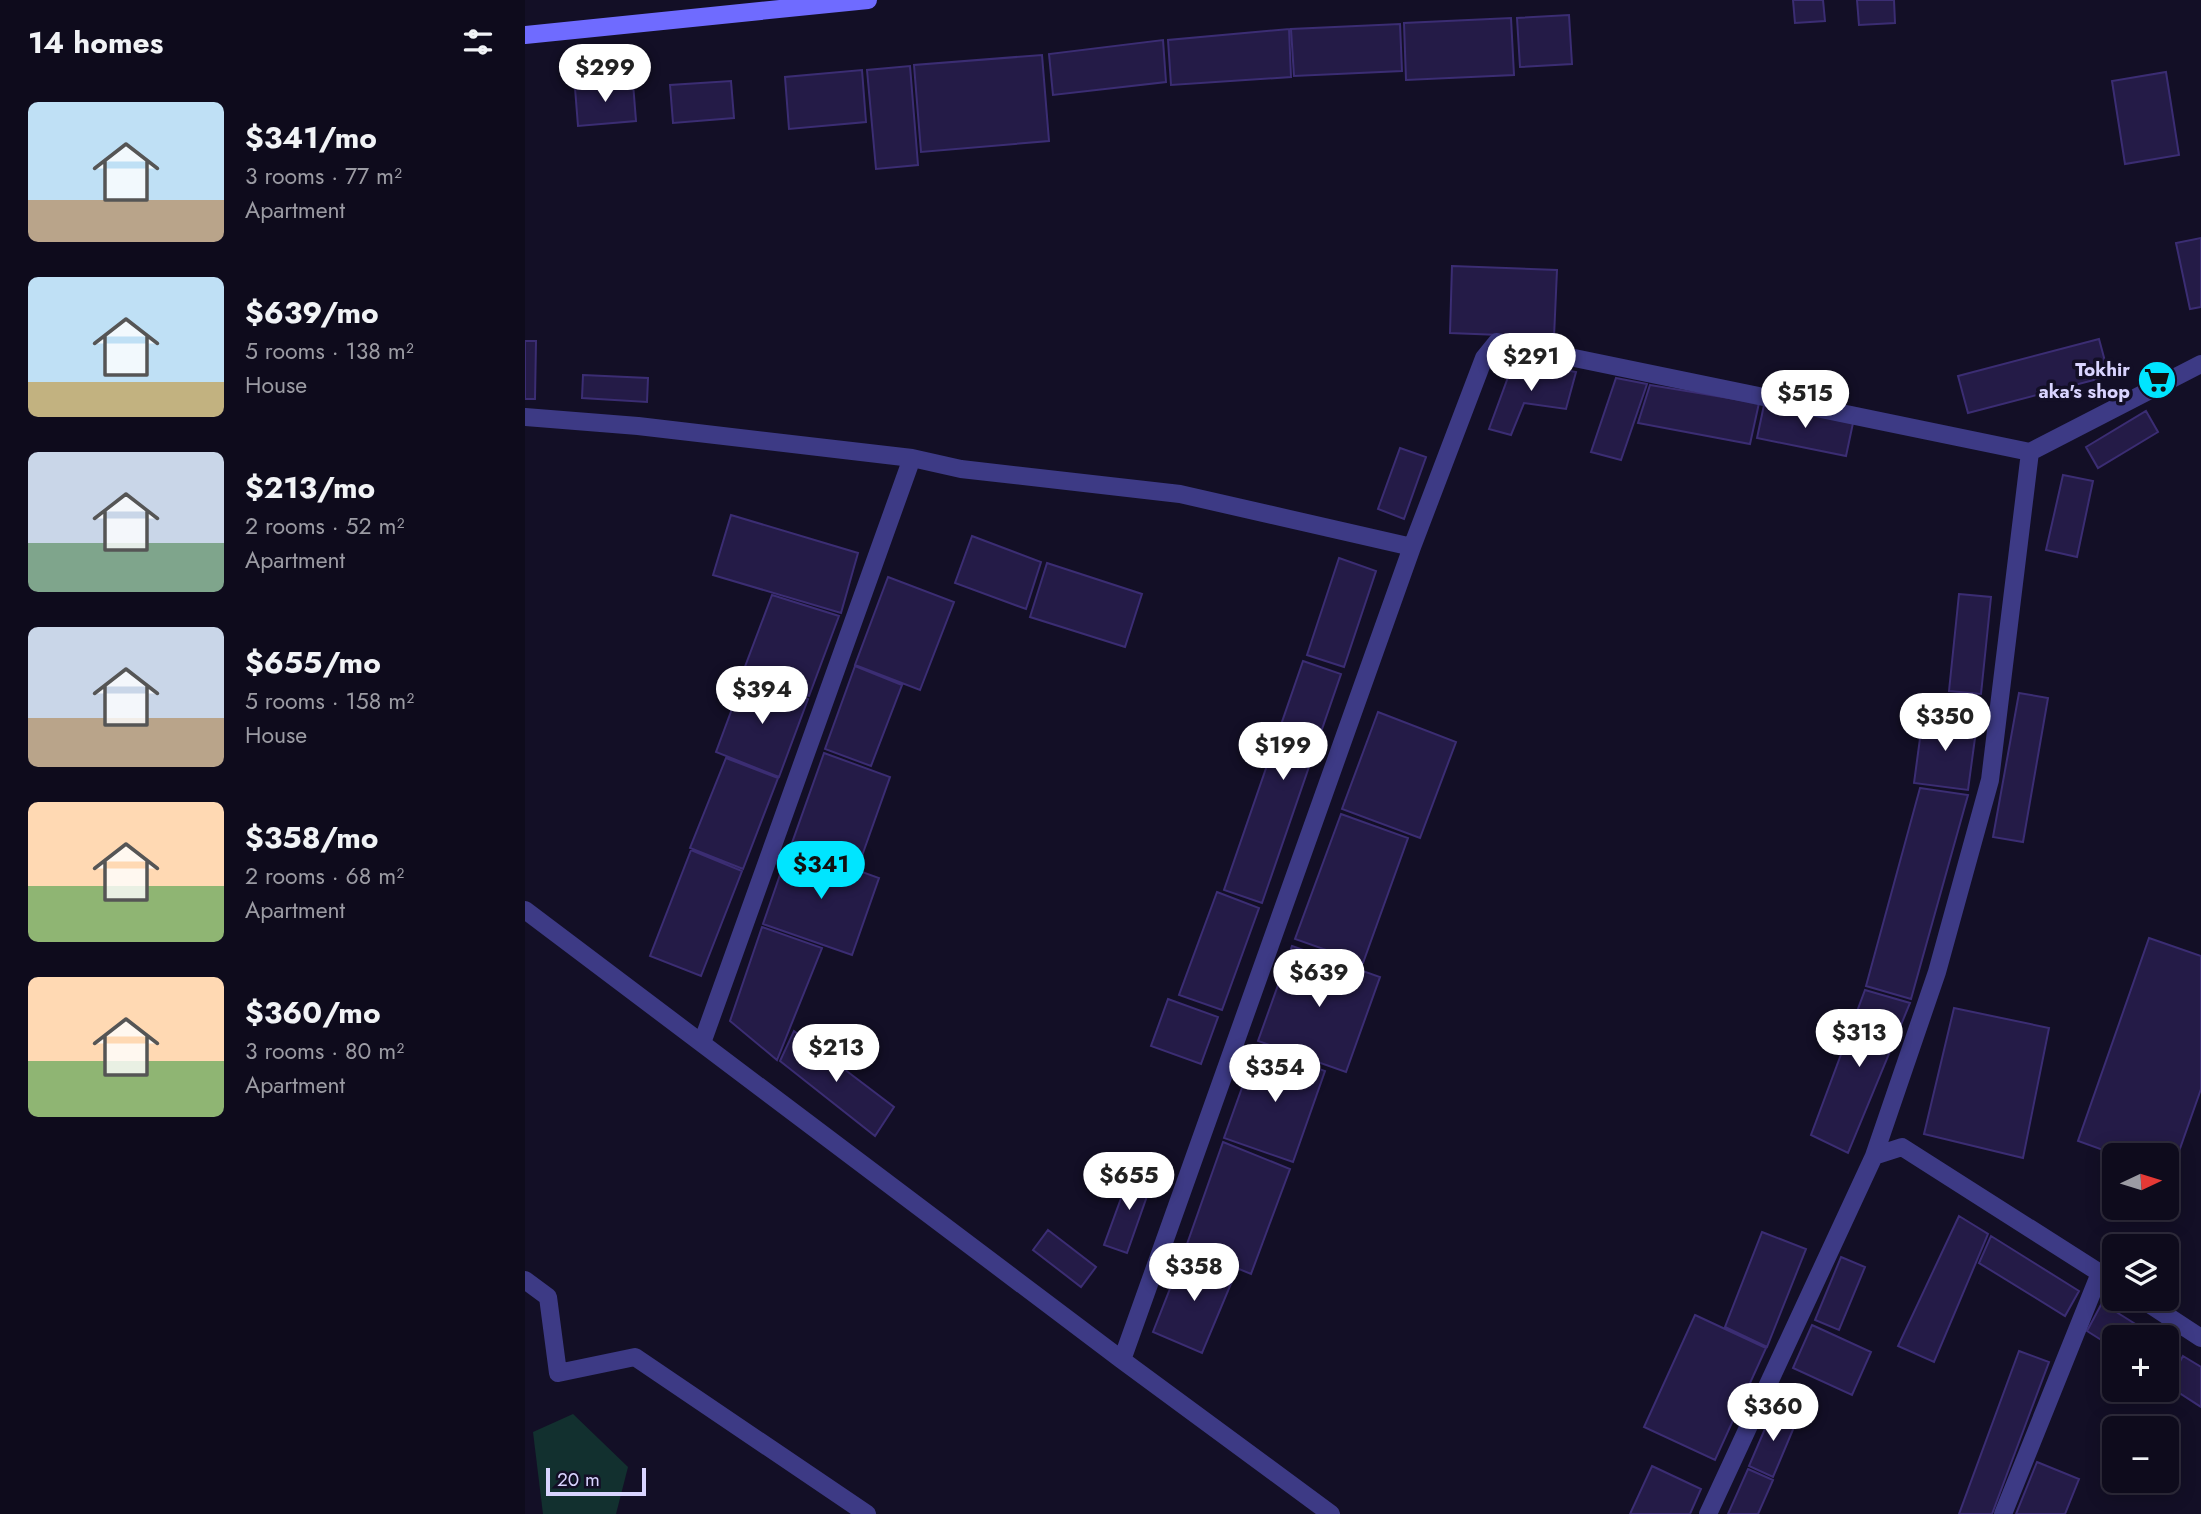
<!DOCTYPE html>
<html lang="en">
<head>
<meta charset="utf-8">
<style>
	:root { --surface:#0e0b1c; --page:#1c1929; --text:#f1f3f6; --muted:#9b9ba3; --line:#2e2b3b; --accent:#00e5ff }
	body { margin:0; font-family:Jost,sans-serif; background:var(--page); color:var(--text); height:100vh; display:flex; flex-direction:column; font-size:26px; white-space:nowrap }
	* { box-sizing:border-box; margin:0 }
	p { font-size:23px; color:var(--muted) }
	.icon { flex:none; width:38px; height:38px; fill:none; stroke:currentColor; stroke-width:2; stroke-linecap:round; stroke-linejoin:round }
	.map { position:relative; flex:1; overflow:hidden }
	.side { display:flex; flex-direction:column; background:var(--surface); width:525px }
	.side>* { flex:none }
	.needle { width:46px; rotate:86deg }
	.fabs { position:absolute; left:1577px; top:1143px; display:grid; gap:14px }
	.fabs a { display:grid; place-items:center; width:77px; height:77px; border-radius:10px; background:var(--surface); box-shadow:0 4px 18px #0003,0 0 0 2px var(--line); font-size:35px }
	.scale { position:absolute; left:21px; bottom:18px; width:100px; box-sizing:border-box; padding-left:7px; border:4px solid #d9d4ff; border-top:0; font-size:19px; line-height:24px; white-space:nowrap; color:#d9d4ff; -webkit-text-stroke:5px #130f26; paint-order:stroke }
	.price { position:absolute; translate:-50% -60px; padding:0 16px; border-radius:24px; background:#fff; color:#222; font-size:23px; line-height:46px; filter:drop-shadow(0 2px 4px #0008) }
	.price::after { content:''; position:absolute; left:50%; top:42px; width:21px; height:16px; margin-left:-10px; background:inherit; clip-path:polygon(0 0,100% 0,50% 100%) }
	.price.active { background:var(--accent); color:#111 }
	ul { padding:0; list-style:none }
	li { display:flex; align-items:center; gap:21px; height:175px; padding:0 28px }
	li span { display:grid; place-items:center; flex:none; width:196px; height:140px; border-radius:10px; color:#555 }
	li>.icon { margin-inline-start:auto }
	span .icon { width:84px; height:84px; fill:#fffc; stroke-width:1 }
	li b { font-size:30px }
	h2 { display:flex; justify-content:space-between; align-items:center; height:84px; padding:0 28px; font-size:30px }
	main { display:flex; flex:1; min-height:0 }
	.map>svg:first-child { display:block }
	.green { fill:#12302f }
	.building { fill:#241b47; stroke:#3b2d73; stroke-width:2 }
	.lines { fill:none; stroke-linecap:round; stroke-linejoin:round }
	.lane { stroke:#3d3a85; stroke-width:18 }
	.street { stroke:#3d3a85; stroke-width:18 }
	.secondary { stroke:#6f6bff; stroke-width:18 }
	.labels { text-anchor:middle; stroke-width:7; stroke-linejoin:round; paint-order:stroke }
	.poi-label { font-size:19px; font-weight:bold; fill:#d9d4ff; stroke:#130f26; text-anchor:end }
</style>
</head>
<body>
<main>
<section class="side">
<h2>14 homes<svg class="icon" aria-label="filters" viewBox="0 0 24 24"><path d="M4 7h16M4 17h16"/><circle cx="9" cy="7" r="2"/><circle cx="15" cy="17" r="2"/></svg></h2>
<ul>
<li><span style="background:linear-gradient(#bfe0f5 70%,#b9a48a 0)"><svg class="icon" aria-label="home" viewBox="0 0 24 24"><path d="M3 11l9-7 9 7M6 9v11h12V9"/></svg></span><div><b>$341/mo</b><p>3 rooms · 77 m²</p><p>Apartment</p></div></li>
<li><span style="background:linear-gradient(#bfe0f5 75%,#c2b280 0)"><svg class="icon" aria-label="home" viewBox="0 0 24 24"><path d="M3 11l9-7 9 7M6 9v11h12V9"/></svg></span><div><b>$639/mo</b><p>5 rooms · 138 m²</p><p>House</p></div></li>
<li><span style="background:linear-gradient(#c9d6e8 65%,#7fa58c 0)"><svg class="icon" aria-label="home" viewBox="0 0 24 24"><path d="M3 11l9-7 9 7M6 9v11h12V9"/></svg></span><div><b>$213/mo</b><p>2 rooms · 52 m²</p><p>Apartment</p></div></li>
<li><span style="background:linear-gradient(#c9d6e8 65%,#b9a48a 0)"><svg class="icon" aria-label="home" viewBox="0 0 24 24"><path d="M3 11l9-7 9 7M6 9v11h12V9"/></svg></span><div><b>$655/mo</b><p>5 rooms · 158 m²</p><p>House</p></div></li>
<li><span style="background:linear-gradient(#ffd9b3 60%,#8fb573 0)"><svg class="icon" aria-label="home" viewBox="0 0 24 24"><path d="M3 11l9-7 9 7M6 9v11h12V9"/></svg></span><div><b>$358/mo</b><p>2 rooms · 68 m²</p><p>Apartment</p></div></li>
<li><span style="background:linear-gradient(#ffd9b3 60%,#8fb573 0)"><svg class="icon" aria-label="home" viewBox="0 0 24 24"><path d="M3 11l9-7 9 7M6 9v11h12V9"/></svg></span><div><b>$360/mo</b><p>3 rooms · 80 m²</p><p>Apartment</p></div></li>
</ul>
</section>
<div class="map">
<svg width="1676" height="1514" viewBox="0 0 1676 1514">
	<rect width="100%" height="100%" fill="#130f26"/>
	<path class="green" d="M48,1414L103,1467L91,1514H18L8,1432Z"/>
	<path class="building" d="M1268,0H1298L1300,21L1270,23Z
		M1332,0H1369L1370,23L1334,25Z
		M1044,15L1047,64L995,67L992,18Z
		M986,18L989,75L881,80L879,23Z
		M875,24L877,71L769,76L766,29Z
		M764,29L766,77L646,85L643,40Z
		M638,40L641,82L528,95L524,54Z
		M517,55L524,141L396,152L389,65Z
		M385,66L393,165L351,169L342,70Z
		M337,70L341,122L264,129L260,77Z
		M1641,72L1654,155L1600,164L1587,81Z
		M206,81L209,118L148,123L145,85Z
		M108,83L111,121L53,126L50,88Z
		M1676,238V307L1665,309L1651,243Z
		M927,266L1032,270L1029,337L925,333Z
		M1574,339L1584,376L1443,413L1433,376Z
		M0,341H11L10,399H0Z
		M989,361L1051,372L1041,409L999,403L986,435L964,429Z
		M58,375L123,378L122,402L57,398Z
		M1091,378L1122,384L1096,460L1066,452Z
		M1125,385L1234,403L1225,444L1113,423Z
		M1239,405L1328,423L1321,456L1232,438Z
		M1621,411L1633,432L1573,468L1561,447Z
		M875,448L901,457L879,519L853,509Z
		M1538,475L1568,481L1552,557L1521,550Z
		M206,515L333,553L316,613L188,575Z
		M447,536L516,562L501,609L430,583Z
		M814,558L851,571L819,667L782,655Z
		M522,563L617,594L600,647L505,617Z
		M363,577L429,602L395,690L330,665Z
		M1434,594L1466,597L1456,694L1424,691Z
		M247,595L314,616L284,696L218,672Z
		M778,661L816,674L737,903L699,890Z
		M330,666L377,685L346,766L300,749Z
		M220,674L283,699L254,777L191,752Z
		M1494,693L1523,698L1498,842L1468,837Z
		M853,712L931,742L895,838L817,809Z
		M1398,716L1452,723L1443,790L1389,783Z
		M299,753L365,777L333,867L267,843Z
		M201,758L253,778L218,869L165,848Z
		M1395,788L1443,795L1386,999L1341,986Z
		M816,814L883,838L838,963L770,939Z
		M265,846L354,878L327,955L238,924Z
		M166,850L217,871L176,976L125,956Z
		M692,892L734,908L697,1010L654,995Z
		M237,927L297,948L252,1060L205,1021Z
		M1624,938L1676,956V1089L1646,1174L1642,1173V1155H1592L1553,1141Z
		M767,946L855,977L821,1072L733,1041Z
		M1340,990L1385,1003L1323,1153L1286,1135Z
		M643,999L693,1017L676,1064L626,1046Z
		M1429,1008L1524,1028L1498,1158L1399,1134Z
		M269,1031L369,1107L350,1136L255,1061Z
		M732,1046L800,1071L768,1162L699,1138Z
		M698,1142L765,1169L726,1274L661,1247Z
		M606,1171L628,1179L602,1253L579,1245Z
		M1434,1216L1463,1234L1409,1362L1373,1346Z
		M523,1230L571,1267L556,1287L508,1250Z
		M1237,1232L1281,1249L1242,1347L1200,1327Z
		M1466,1236L1554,1291L1540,1316L1454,1263Z
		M659,1253L710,1274L677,1353L628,1332Z
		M1316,1257L1340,1267L1314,1330L1290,1320Z
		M1577,1303L1631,1337H1589V1348L1562,1331Z
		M1170,1315L1241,1348L1190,1460L1119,1427Z
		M1287,1325L1346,1352L1327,1395L1268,1368Z
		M1494,1351L1524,1362L1467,1514H1434Z
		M1658,1356L1676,1367V1407L1642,1385Z
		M1248,1410L1272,1420L1248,1477L1224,1466Z
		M1512,1462L1554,1479L1540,1514H1491Z
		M1127,1466L1176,1489L1165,1514H1105Z
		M1223,1469L1248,1480L1233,1514H1203Z"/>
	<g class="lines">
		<path class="lane" d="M0,1280L23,1297L33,1373L110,1357L342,1514"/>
		<path class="street" d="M0,417L113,426L387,458L436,469L655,494L887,547
			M0,910L597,1360L806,1514
			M177,1043L387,458
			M1349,1156L1377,1147L1589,1282
			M1615,1298L1676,1338
			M597,1360L887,547L959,358L972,342L1505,452
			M1183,1514L1349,1156L1412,972L1465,780L1505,452L1676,364
			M1478,1514L1575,1273"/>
		<path class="secondary" d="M0,35L343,0"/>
	</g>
	<defs>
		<g id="supermarket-disc" transform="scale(2.0125)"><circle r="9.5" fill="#00e5ff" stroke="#130f26"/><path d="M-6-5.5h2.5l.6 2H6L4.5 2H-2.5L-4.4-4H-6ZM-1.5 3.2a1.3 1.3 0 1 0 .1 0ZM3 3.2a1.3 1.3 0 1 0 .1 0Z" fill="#111"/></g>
	</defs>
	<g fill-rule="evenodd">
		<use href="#supermarket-disc" x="1632" y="380"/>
	</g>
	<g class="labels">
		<g class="poi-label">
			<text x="1605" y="376">Tokhir<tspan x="1605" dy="22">aka's shop</tspan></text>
		</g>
	</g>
</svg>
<div class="fabs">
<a><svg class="needle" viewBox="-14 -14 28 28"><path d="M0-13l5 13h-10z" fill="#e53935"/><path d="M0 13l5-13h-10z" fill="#9b9ba3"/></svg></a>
<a><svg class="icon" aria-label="layers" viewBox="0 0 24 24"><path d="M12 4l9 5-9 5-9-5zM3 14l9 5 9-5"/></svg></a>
<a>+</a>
<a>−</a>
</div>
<div class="scale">20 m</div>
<b class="price" style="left:80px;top:104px">$299</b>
<b class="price" style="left:1006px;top:393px">$291</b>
<b class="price" style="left:1280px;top:430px">$515</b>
<b class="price" style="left:237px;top:726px">$394</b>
<b class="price" style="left:1420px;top:753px">$350</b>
<b class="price" style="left:758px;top:782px">$199</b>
<b class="price active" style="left:296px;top:901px">$341</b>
<b class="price" style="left:794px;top:1009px">$639</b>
<b class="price" style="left:1334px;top:1069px">$313</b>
<b class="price" style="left:311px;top:1084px">$213</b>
<b class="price" style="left:750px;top:1104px">$354</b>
<b class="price" style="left:604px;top:1212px">$655</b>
<b class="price" style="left:669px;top:1303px">$358</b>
<b class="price" style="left:1248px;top:1443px">$360</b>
</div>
</main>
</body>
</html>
